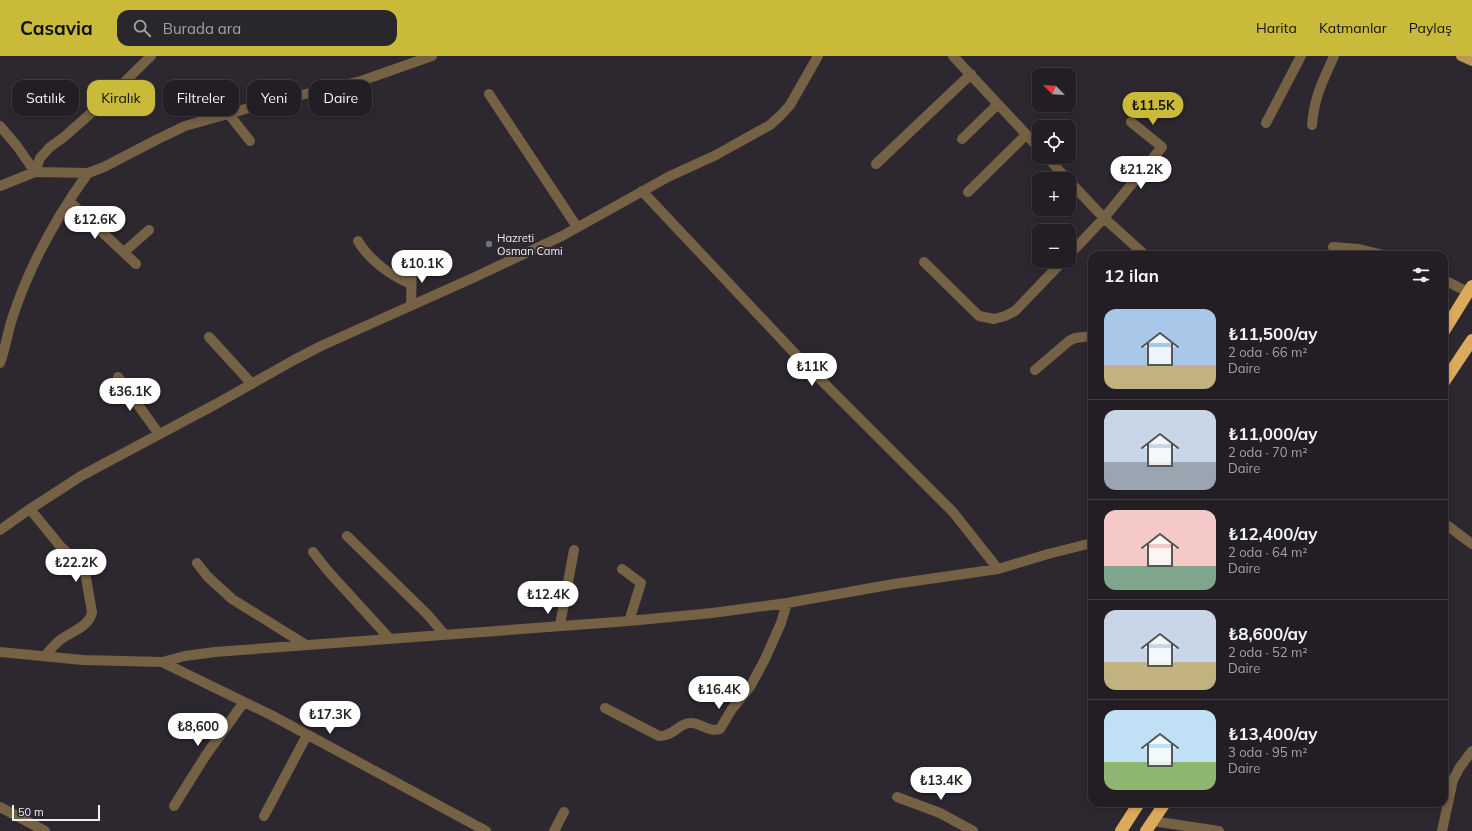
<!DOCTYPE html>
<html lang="tr">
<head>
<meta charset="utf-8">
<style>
	:root { --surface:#221e24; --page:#2a272c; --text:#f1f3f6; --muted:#a2a2a6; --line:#3f3c41; --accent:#c9ba3a }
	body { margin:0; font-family:Mulish,sans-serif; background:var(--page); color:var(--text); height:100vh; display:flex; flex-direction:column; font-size:15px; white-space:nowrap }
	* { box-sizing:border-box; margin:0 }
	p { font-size:13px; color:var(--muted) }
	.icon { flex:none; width:22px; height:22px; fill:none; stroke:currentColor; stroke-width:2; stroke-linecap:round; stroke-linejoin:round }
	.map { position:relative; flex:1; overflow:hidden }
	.panel { position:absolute; left:1088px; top:195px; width:360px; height:556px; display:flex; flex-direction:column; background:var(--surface); border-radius:12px; box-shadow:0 2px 6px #0003,0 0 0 1px var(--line) }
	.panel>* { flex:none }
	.top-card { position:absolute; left:12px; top:24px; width:380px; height:36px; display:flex; gap:8px }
	.needle { width:26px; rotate:294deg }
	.buttons { position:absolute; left:1032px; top:12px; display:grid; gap:8px }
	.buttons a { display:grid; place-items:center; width:44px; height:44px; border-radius:8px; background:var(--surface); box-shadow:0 2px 6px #0003,0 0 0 1px var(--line); font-size:20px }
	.scale { position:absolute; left:12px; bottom:10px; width:88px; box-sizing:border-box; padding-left:4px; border:2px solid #f1edf2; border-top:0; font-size:11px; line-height:14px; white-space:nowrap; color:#f1edf2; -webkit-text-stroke:3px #2d2830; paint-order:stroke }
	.price { position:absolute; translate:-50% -34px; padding:0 9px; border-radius:14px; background:#fff; color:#222; font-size:13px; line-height:26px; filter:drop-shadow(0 1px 2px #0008) }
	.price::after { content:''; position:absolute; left:50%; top:24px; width:12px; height:9px; margin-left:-6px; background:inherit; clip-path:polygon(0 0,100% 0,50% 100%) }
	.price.selected { background:var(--accent); color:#111 }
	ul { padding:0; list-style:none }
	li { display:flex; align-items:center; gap:12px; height:100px; padding:0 16px }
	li+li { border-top:1px solid var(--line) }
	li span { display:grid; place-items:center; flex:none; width:112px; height:80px; border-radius:12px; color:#555 }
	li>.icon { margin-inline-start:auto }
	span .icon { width:48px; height:48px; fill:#fffc; stroke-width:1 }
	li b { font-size:17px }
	h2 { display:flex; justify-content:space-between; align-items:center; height:48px; padding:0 16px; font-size:17px }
	.chip { padding:0 14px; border-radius:12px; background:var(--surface); box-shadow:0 2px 6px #0003,0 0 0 1px var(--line); font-size:14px; line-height:36px }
	.chip.selected { background:var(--accent); color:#111 }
	header { display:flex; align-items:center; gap:24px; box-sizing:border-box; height:56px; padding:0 20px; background:var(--accent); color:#111 }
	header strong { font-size:19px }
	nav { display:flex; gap:22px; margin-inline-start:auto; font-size:14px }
	.search { width:280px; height:36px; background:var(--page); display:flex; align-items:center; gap:10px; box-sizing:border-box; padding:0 14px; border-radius:12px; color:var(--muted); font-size:15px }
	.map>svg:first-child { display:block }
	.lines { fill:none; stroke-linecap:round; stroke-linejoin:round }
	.minor { stroke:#756143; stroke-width:10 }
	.major { stroke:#bf9555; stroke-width:10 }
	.highway { stroke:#dcaa5b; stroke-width:12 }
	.worship-dot { fill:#6b7280; stroke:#2d2830; stroke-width:1.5 }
	.labels { text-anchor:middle; stroke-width:4; stroke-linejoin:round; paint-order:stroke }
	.poi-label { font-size:11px; fill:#f1edf2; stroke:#2d2830; text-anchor:start }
</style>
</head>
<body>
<header>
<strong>Casavia</strong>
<div class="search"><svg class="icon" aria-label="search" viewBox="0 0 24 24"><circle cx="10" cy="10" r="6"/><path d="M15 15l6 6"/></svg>Burada ara</div>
<nav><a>Harita</a><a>Katmanlar</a><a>Paylaş</a></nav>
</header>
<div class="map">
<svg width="1472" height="775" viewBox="0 0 1472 775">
	<rect width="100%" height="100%" fill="#2d2830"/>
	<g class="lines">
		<path class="minor" d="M953,0L1039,92
			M489,38L577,171
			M228,57L250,85
			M1266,67L1301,0
			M1312,69C1314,41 1323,25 1334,0
			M0,70L17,90L35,116
			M962,83L998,48
			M1047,101L1067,123
			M876,108L971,18
			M35,116L40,102L50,91L64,81L107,43L151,0
			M1069,125L1104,162L1145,199
			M0,130L35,116L88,117L104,111L156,84L185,70L263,48L361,25L432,0
			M642,135L801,304L953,456L998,513
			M968,136L1026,79
			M69,145L136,208
			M358,185C369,204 391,220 411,228
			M1333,191L1359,193L1383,199
			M124,196L149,174
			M1069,199L1104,162L1162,91L1131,66
			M924,206L979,260L994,263L1005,260L1015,255L1063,205
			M1444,224L1468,236
			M411,250L412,205
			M209,281L252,328
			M0,307C6,291 8,273 14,257C31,207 57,160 88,117
			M1035,314L1069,285L1075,282L1092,280
			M118,321L159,378
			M30,453L61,491L82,510L85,516L92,556C90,570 71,576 60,584C54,589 50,594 45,600
			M1444,467L1472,488
			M0,474L27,455L81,420L216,348L294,304L321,290L475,221L562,180L668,121L716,99L770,69L781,59L790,49L818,0
			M347,480L427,558L444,578
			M313,496L328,515L389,582
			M197,507L207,520L232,543L306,589
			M622,513L641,527L629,565
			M560,569L574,494
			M0,596L83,604L162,606L185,600L215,596L629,565L712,557L787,547L894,528L998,513L1048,498L1092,487
			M162,606L271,659L486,775
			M605,652L659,680C673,681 679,667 690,667C701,666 708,677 720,673L732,653L750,631L765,603L781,567L787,547
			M897,741L940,757L973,775
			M174,750L206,699L244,646
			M0,751L45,775
			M264,760L307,679
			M1152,765L1219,775
			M554,775L564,756
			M1442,775L1453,724L1460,711L1472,695"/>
		<path class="major" d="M1461,0L1472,5"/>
		<path class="highway" d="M1444,275L1472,230
			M1444,326L1472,284
			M1121,775L1139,747
			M1146,775L1165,747"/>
	</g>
	<circle class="worship-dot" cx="489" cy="188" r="4"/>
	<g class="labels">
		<g class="poi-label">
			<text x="497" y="186">Hazreti<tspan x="497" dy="13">Osman Cami</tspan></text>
		</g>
	</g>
</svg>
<div class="buttons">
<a><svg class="needle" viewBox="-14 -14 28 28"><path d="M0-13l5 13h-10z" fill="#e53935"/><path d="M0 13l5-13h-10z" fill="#a2a2a6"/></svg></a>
<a><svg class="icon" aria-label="locate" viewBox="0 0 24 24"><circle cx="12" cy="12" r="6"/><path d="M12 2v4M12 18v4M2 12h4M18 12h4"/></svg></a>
<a>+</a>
<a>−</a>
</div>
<div class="scale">50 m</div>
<b class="price selected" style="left:1153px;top:70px">₺11.5K</b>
<b class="price" style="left:1141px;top:134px">₺21.2K</b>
<b class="price" style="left:95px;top:184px">₺12.6K</b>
<b class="price" style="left:422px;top:228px">₺10.1K</b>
<b class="price" style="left:812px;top:331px">₺11K</b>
<b class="price" style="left:130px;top:356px">₺36.1K</b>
<b class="price" style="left:76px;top:527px">₺22.2K</b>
<b class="price" style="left:548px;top:559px">₺12.4K</b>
<b class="price" style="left:719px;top:654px">₺16.4K</b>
<b class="price" style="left:330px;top:679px">₺17.3K</b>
<b class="price" style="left:198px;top:691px">₺8,600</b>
<b class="price" style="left:941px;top:745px">₺13.4K</b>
<div class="top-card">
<a class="chip">Satılık</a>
<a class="chip selected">Kiralık</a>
<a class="chip">Filtreler</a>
<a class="chip">Yeni</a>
<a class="chip">Daire</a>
</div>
<section class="panel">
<h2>12 ilan<svg class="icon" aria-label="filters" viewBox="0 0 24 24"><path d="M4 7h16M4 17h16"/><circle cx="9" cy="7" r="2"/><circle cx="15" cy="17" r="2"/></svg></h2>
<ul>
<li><span style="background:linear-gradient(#a9c7e8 70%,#c2b280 0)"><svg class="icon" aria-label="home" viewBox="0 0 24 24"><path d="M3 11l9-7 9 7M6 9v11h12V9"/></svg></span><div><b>₺11,500/ay</b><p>2 oda · 66 m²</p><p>Daire</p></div></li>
<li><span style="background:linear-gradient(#c9d6e8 65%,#9aa5b1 0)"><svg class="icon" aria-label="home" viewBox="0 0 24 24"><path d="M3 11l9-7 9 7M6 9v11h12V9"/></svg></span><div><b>₺11,000/ay</b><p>2 oda · 70 m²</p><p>Daire</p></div></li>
<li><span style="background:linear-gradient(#f6c9c9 70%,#7fa58c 0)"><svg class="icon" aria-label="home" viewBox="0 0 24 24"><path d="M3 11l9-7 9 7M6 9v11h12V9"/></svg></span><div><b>₺12,400/ay</b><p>2 oda · 64 m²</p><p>Daire</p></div></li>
<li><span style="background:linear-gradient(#c9d6e8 65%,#c2b280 0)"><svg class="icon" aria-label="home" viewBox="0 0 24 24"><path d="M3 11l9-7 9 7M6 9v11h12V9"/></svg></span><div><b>₺8,600/ay</b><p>2 oda · 52 m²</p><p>Daire</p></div></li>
<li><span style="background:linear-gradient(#bfe0f5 65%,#8fb573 0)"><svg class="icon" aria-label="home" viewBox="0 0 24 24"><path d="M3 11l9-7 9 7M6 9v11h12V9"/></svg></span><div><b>₺13,400/ay</b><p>3 oda · 95 m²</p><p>Daire</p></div></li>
</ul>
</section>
</div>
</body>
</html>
